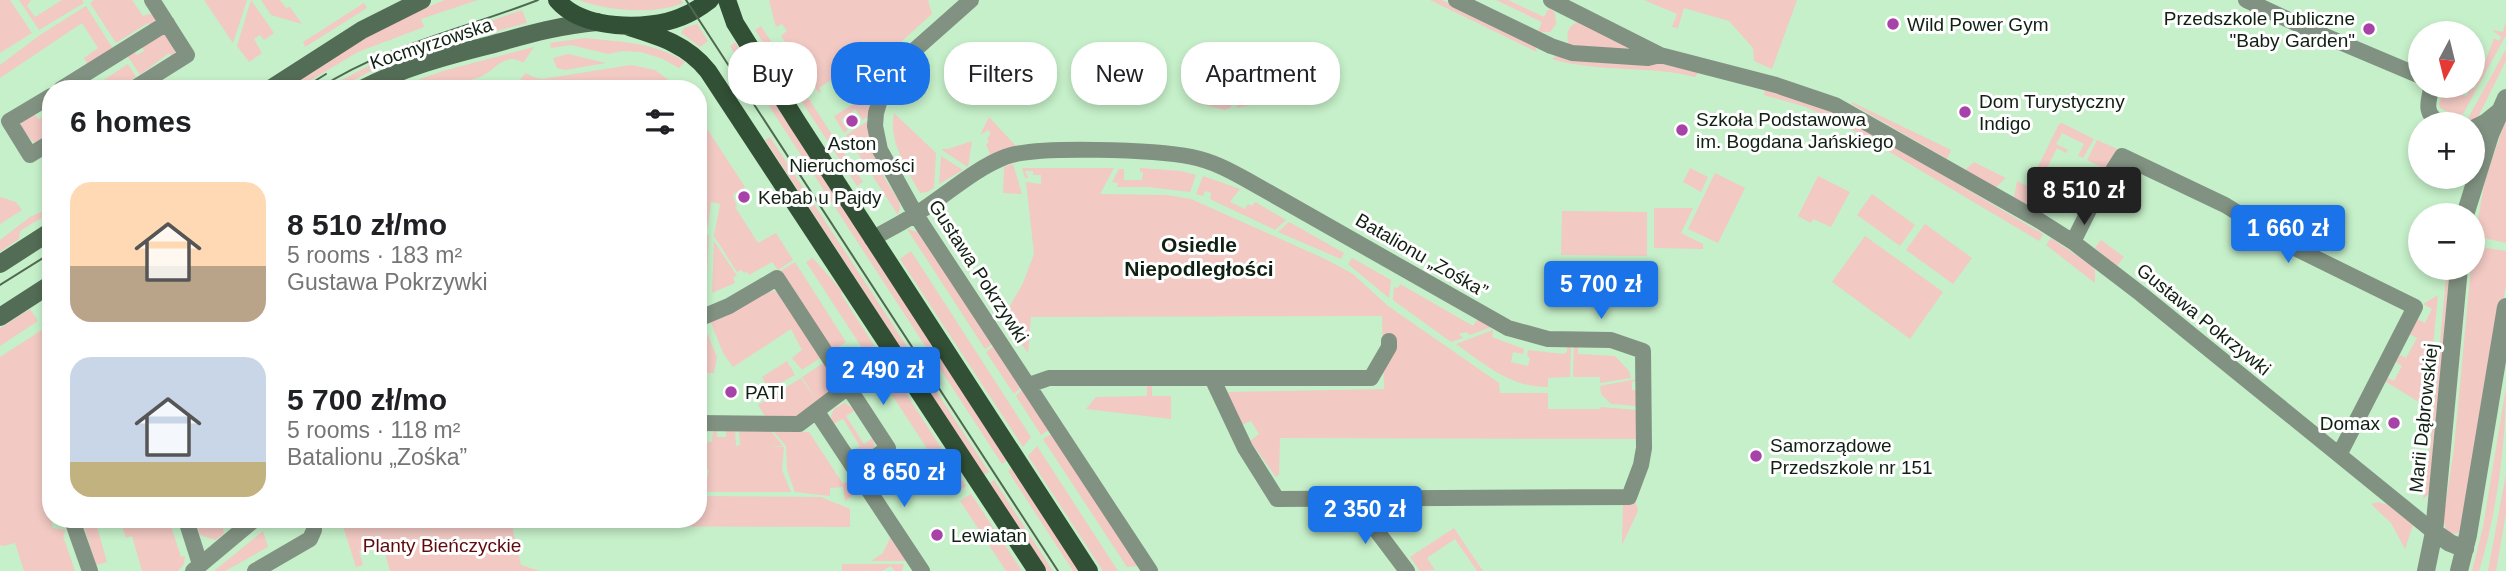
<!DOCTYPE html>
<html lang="en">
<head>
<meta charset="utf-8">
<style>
	:root { --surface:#fff; --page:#f2f2f2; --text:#202124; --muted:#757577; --accent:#1a73e8 }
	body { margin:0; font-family:Arial,sans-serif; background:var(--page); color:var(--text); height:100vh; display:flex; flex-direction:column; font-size:26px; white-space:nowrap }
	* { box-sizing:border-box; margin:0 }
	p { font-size:23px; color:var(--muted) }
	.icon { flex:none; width:38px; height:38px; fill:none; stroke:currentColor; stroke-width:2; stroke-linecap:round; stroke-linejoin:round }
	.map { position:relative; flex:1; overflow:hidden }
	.panel { position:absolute; left:42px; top:80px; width:665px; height:448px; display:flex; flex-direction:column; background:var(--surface); border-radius:28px; box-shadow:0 4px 10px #0003 }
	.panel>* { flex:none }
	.banner { position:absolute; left:728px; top:42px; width:665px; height:63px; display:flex; gap:14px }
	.needle { width:46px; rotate:187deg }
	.tools { position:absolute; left:2408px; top:21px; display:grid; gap:14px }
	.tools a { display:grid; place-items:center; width:77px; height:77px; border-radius:50%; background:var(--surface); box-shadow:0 4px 10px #0003; font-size:35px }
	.price { position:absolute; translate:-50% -60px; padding:0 16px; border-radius:7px; background:var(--accent); color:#fff; font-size:23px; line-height:46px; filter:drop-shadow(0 2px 4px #0008) }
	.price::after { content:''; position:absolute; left:50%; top:42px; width:21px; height:16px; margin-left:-10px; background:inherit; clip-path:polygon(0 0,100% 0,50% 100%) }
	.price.selected { background:#222; color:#fff }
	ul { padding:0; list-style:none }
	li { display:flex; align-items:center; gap:21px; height:175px; padding:0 28px }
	li span { display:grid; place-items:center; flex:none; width:196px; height:140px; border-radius:21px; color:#555 }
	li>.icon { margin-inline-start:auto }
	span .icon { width:84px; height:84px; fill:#fffc; stroke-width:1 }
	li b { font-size:30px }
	h2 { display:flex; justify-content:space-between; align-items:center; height:84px; padding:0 28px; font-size:30px }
	.tag { padding:0 24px; border-radius:28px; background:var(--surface); box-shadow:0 4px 10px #0003; font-size:24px; line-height:63px }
	.tag.selected { background:var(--accent); color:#fff }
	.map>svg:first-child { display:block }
	.green { fill:#f2c9c3 }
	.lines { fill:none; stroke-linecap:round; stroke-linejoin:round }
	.minor { stroke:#819282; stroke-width:16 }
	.tertiary { stroke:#819282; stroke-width:18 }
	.secondary { stroke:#536c55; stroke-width:18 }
	.primary { stroke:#325035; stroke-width:18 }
	.tram { stroke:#4f6851; stroke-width:2 }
	.poi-dot { fill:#a642a8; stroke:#fff; stroke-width:2.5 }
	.labels { text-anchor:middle; stroke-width:6; stroke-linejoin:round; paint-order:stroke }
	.poi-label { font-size:19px; fill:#102012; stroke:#fff; text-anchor:start }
	.street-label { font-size:19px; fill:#102012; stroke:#fff }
	.park-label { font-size:19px; fill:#5f0b0c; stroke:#fff }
	.neighbourhood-label { font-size:21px; font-weight:bold; fill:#102012; stroke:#fff }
</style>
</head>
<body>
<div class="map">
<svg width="2506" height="571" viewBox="0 0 2506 571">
	<rect width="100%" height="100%" fill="#c6f0c9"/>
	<path class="green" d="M0,0H10L32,33L0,53Z
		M19,0H31L27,6L35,17L62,0H82L84,3L39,30Z
		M94,0H132L143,16L153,13L155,20L152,26L148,23L116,43L90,3Z
		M204,0H247L233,43Z
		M251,0L274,33L264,40L260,35L254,39L262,53L249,62L237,46Z
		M261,0H280L286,8L290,7L302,24L271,15Z
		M445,0H478L421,19L424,27L358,52L296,89H284C336,55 387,22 445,0Z
		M579,0H681L683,3C656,15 607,11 579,0Z
		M769,0H928L932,14L882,59L838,81L836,77L819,88L821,92L819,93L781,36L787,31L782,24L776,27Z
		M1430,0H1442L1534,45L1537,52Z
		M1496,0H1508L1544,17L1549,8L1555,13L1556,24L1550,32H1538L1542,22Z
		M1644,0H1797L1772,69L1754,61L1753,48L1729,21L1684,8L1678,28L1672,27L1677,14Z
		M364,3L367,8L305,47L303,42Z
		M86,6L113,49L88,65L84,58L98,48L82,23L0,78V65L40,35Z
		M522,10L527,23L430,49L373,70L337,89H324L386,57Z
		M1580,21L1646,51L1569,45C1565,34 1568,25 1580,21Z
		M2506,21V35L2463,114L2457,116L2440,108L2439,104L2444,89L2467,96L2470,87L2475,88L2494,38L2499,41L2501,37L2492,30L2503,32Z
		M697,24L708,41L700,47L681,33L684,28Z
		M761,26L863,182L857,186L755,30Z
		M161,34H166L176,49L172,58L169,53L140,75L127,55L133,51L137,55L144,51L141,45Z
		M585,38C619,42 656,42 685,62L679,68L663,59L641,52L623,51L608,54L571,45L551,48L550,43Z
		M735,42L1007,460L1002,464L730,46Z
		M534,47L523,63C505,51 496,70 480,77C458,86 416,89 392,89L443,71Z
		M2506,49V61L2479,115L2472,121L2466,122Z
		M568,54L606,63L565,70L557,68L553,58Z
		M1557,55L1652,62L1699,72L1695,77C1649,65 1598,73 1552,59Z
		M128,64L136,77L118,89H90Z
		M631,65L655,70L681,89H487L516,84L526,73L533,77L542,79Z
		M1194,74L1244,83L1230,108L1225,110L1196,103Z
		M1249,86H1260L1262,103L1236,108Z
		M1765,89L1834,113L1866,130L2043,234L2039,241L1836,120L1803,106L1764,95Z
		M870,94L872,97L868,117L863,120L855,109L841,120L848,130L844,133L834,116Z
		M1852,102L1951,150L1947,159L1852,104Z
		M51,112V137L34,143L22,129L21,122L32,113L39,119Z
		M894,113L936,153L934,188L927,192L920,193C907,169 888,141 894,113Z
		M698,115L745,187L733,195L737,207H735L758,243L776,233L793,260L778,270L772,262L749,275L747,272L744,273L741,270L737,272L714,236L720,204L711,202L708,226L706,229L698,228Z
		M989,117L1016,146L1001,150L981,160L990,154L986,144L989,142L987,138L991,134L988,130L980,135Z
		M2506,119V243L2475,236L2485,180Z
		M869,120C867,153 882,174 899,201L900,207L898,215L846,135Z
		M2062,123L2094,139L2083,158L2078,156L2084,144L2062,133L2056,144L2068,150L2066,153L2057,148L2039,184L2031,181L2059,124Z
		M770,137L989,472L984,475L765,140Z
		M2097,140L2117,149L2107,170L2087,160Z
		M972,141L968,167L942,150V149H948Z
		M941,156L963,170L939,184Z
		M1974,162L2006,178L1995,188L1965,170Z
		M1013,164L1022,194L1003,193L1004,167Z
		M1022,168H1114L1100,194L1167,195L1191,199L1325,259L1353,274L1388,306L1499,383L1500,393H1548V409H1600L1601,407L1637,410V439L1280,438L1279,475L1276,477L1250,441L1259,434L1251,421L1241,425L1228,399V392L1384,389L1382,316L1031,317L1028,353L1003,318L1023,283L1034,254L1026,182L1041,184V175H1033V171H1025L1028,178H1025Z
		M1140,168L1181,171L1196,175L1190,192L1148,187H1117L1118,183L1112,182L1119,169H1124V180H1142L1143,172H1140Z
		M1690,168L1708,177L1701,192L1683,182Z
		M1715,173L1745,188L1718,243L1688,229Z
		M1203,176L1240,189L1230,202L1245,209L1248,204L1252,206L1255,202L1286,220L1275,230L1210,199L1211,193L1205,191L1203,196L1196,194Z
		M1818,176L1850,192L1831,227L1813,219L1811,223L1798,216Z
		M2017,181L2036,190L2034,194L2043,199L2038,206L2032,208L2014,198Z
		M1872,194L1915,225L1900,246L1857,215Z
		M0,197L16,202L22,210L0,224Z
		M1654,208H1693L1681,233L1703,244V249L1654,248Z
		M46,210L48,214L20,231L19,239L0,252V240L30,217Z
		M1562,211L1647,212V256L1561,255Z
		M1289,222L1344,253L1341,259L1278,232Z
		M1925,224L1972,258L1953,284L1906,250Z
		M907,229L918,232L993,344L985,349Z
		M699,233L707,234L709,236L706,294L698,296Z
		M1865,236L1943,292L1910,339L1832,282Z
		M2051,238L2092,266L2095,271V283L2046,245Z
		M2101,240L2124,257L2117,266L2095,248Z
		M714,241L737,276L733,277L735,283L712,293Z
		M2473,246L2506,251V285L2465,526C2460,534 2456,536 2447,531L2443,521L2454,449Z
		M911,251L1031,437L1023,447L900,259Z
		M813,258L843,292L841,294L877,350L870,360L806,262Z
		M1352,258L1391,280L1389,298L1348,264Z
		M795,262L846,342L831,352L779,272Z
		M2447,268H2454L2430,493L2423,499L2429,458Z
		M1400,284L1473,326L1479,317L1491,327L1470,335L1466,332L1459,334L1463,338L1451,342L1393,300L1394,287L1398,288Z
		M774,291L782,295L823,356L802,370L792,358L802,350L791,329L733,367L723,353L710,320L767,292Z
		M2438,295L2427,407L2383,380L2384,376L2394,381L2402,366L2396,362L2400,355L2406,358L2417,338L2407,333L2415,318L2425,323L2432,309L2423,304Z
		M30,309L38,321L0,346V328Z
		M703,323L717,357L714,373H698V324Z
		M51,324V497L46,499L53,528L66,530L63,536L75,571H24L15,543L4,546L0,545V357Z
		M1493,330L1492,337L1524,349L1523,354L1513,352L1511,362L1528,366L1530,358L1527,356L1528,350L1563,354L1567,352V346L1571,344L1570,377L1548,378V387C1509,387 1486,365 1456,344Z
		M1574,344L1578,346V354L1615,356L1629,371L1631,378L1600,383V377H1573Z
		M850,346L862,367L854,374L844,372L834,357Z
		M994,346L1021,387L1014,394L986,352Z
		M787,361L795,375L769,389L762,377Z
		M825,362L836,378V388L818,403L802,377Z
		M884,369H890L966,486L956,493L877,372Z
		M801,378L818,403L798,416L766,418L758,405Z
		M1637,379V381L1632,382V390H1637V406L1611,404L1601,394L1600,386Z
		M1147,386H1152V396H1171V419L1086,409L1096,397L1147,396Z
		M2506,387C2506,443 2496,517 2479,571H2472L2483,527Z
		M1022,389L1049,430L1041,435L1016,396Z
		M845,403L855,410L846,416L864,444L873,438L875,449L860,458L851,452L860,446L843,419L833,424L831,416L834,409Z
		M713,430H717V437H726V430H735L736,446L740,445L739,431H771L783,446H767L784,447L782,470L791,492H704L709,470H706L698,491V441L712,442Z
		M773,431L809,432L843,484L852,479L864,488L845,501L843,487L830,488V496L795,492L787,470L786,446Z
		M1051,434L1138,566L1127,567L1043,439Z
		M1037,446L1118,571H1103L1028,456Z
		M1012,468L1079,571H1073L1008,471Z
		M2506,474V513L2496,571H2488Z
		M994,480L1053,571H1047L989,483Z
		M971,494L1022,571H1006L960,501Z
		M698,496L821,497L850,509V527L522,526L523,520H698Z
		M1634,496L1638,511L1622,545L1623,504Z
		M2378,502L2388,505L2413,525L2405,549L2391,523L2371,504Z
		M82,520H89L92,528L97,527L107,562L96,565Z
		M120,520H169L181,557L185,556L184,564L178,571H142L132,536L126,538Z
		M195,520L222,521L224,534L215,540L200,535Z
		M341,520H514L513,531L521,565L540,571H390L382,544L359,551L363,565L356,567Z
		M1454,528L1483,571H1477L1455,539L1427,558L1435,570L1420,571L1410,557Z
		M263,531L268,547L225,571H214Z
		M890,538H893L908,561H871L883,553Z
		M842,564H904L902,571H894L891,566L882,571H842Z"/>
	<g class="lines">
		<path class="minor" d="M971,0L900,63L886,80L876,113L875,126L880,150L916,215L1150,571
			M1456,0L1551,46L1572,53L1648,58L1660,55
			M1551,0L1660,55L1776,85L1835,105L2040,221L2073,242L2141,294L2434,532
			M2246,0L2304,27L2420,76
			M2432,86C2427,104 2424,116 2443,124
			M61,89L167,23
			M133,89L187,55L152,0
			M51,96L9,121L30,155L51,142
			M2473,128L2485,122L2500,110
			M872,239C891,228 910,219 928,206C953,189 977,168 1005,157C1036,145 1157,150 1192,157C1212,161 1229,170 1247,180L1508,328L1548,339L1611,340L1643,351L1644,448L1641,465L1629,497L1277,499L1245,448L1212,378
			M2073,242L2103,182L2110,175L2122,156L2225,205L2295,248L2415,307L2339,455
			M698,319L729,306L777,278L888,448L856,470
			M1029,385L1049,378H1371L1389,347V341
			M817,412L922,571
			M698,423L799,424L894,352
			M1352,498L1407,571
			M72,520L90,571
			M186,520L200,564
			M193,571L254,520
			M255,571L310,539L314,530V520"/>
		<path class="tertiary" d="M2465,215L2490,135L2506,98
			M2434,532L2450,543L2465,549
			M2426,571L2434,532L2459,268
			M2459,571L2468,535L2506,307"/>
		<path class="secondary" d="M270,89L362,30L422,0
			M362,89C402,68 446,56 490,45C526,35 560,25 597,22
			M0,264L51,231
			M0,317L51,284"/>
		<path class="primary" d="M557,0C582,30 647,31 681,17C692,13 701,7 710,0
			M727,0L735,23L798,123L1089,571
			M626,26C658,36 687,44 708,71L1037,571"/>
		<path class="tram" d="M686,0L1058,571
			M302,89L326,74
			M318,89C386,45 464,29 538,0
			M0,285L51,253"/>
	</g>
	<g class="poi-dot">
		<circle cx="1893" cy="24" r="7"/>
		<circle cx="2369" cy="29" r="7"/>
		<circle cx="1965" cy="112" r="7"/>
		<circle cx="852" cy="121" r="7"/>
		<circle cx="1682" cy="130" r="7"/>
		<circle cx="744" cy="197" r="7"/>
		<circle cx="731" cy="392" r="7"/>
		<circle cx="2394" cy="423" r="7"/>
		<circle cx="1756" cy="456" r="7"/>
		<circle cx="937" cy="535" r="7"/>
	</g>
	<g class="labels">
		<g class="poi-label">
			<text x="2355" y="25" text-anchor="end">Przedszkole Publiczne<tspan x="2355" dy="22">"Baby Garden"</tspan></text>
			<text x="1907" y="31">Wild Power Gym</text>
			<text x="1979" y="108">Dom Turystyczny<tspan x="1979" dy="22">Indigo</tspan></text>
			<text x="1696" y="126">Szkoła Podstawowa<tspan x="1696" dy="22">im. Bogdana Jańskiego</tspan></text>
			<text x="852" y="150" text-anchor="middle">Aston<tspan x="852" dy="22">Nieruchomości</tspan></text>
			<text x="758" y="204">Kebab u Pajdy</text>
			<text x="745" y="399">PATI</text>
			<text x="2380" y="430" text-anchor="end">Domax</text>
			<text x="1770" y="452">Samorządowe<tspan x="1770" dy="22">Przedszkole nr 151</tspan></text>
			<text x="951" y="542">Lewiatan</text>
		</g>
		<g class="street-label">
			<text transform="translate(431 43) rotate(-18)" y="7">Kocmyrzowska</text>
			<text transform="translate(1422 255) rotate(30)" y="7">Batalionu „Zośka”</text>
			<text transform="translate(979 271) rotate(57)" y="7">Gustawa Pokrzywki</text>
			<text transform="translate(2204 319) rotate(39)" y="7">Gustawa Pokrzywki</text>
			<text transform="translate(2423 418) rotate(-84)" y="7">Marii Dąbrowskiej</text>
		</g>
		<g class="park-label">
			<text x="442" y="552">Planty Bieńczyckie</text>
		</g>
		<g class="neighbourhood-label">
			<text x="1199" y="252">Osiedle<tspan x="1199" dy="24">Niepodległości</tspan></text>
		</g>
	</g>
</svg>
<div class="tools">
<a><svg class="needle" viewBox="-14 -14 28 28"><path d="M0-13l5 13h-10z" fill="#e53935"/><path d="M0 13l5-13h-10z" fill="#757577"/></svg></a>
<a>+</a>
<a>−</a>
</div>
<b class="price selected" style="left:2084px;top:227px">8 510 zł</b>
<b class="price" style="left:2288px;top:265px">1 660 zł</b>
<b class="price" style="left:1601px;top:321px">5 700 zł</b>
<b class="price" style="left:883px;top:407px">2 490 zł</b>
<b class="price" style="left:904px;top:509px">8 650 zł</b>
<b class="price" style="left:1365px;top:546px">2 350 zł</b>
<div class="banner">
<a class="tag">Buy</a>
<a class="tag selected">Rent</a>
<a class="tag">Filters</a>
<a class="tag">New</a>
<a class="tag">Apartment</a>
</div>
<section class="panel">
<h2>6 homes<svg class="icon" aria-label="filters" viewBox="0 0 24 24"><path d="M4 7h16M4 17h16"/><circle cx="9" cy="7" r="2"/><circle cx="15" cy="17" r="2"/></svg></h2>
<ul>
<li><span style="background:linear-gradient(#ffd9b3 60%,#b9a48a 0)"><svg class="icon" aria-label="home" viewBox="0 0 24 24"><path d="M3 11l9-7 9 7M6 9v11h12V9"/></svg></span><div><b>8 510 zł/mo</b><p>5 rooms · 183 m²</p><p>Gustawa Pokrzywki</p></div></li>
<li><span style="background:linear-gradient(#c9d6e8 75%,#c2b280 0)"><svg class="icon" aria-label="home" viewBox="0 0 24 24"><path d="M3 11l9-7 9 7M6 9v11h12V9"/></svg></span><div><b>5 700 zł/mo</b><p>5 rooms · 118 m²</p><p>Batalionu „Zośka”</p></div></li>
</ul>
</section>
</div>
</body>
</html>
